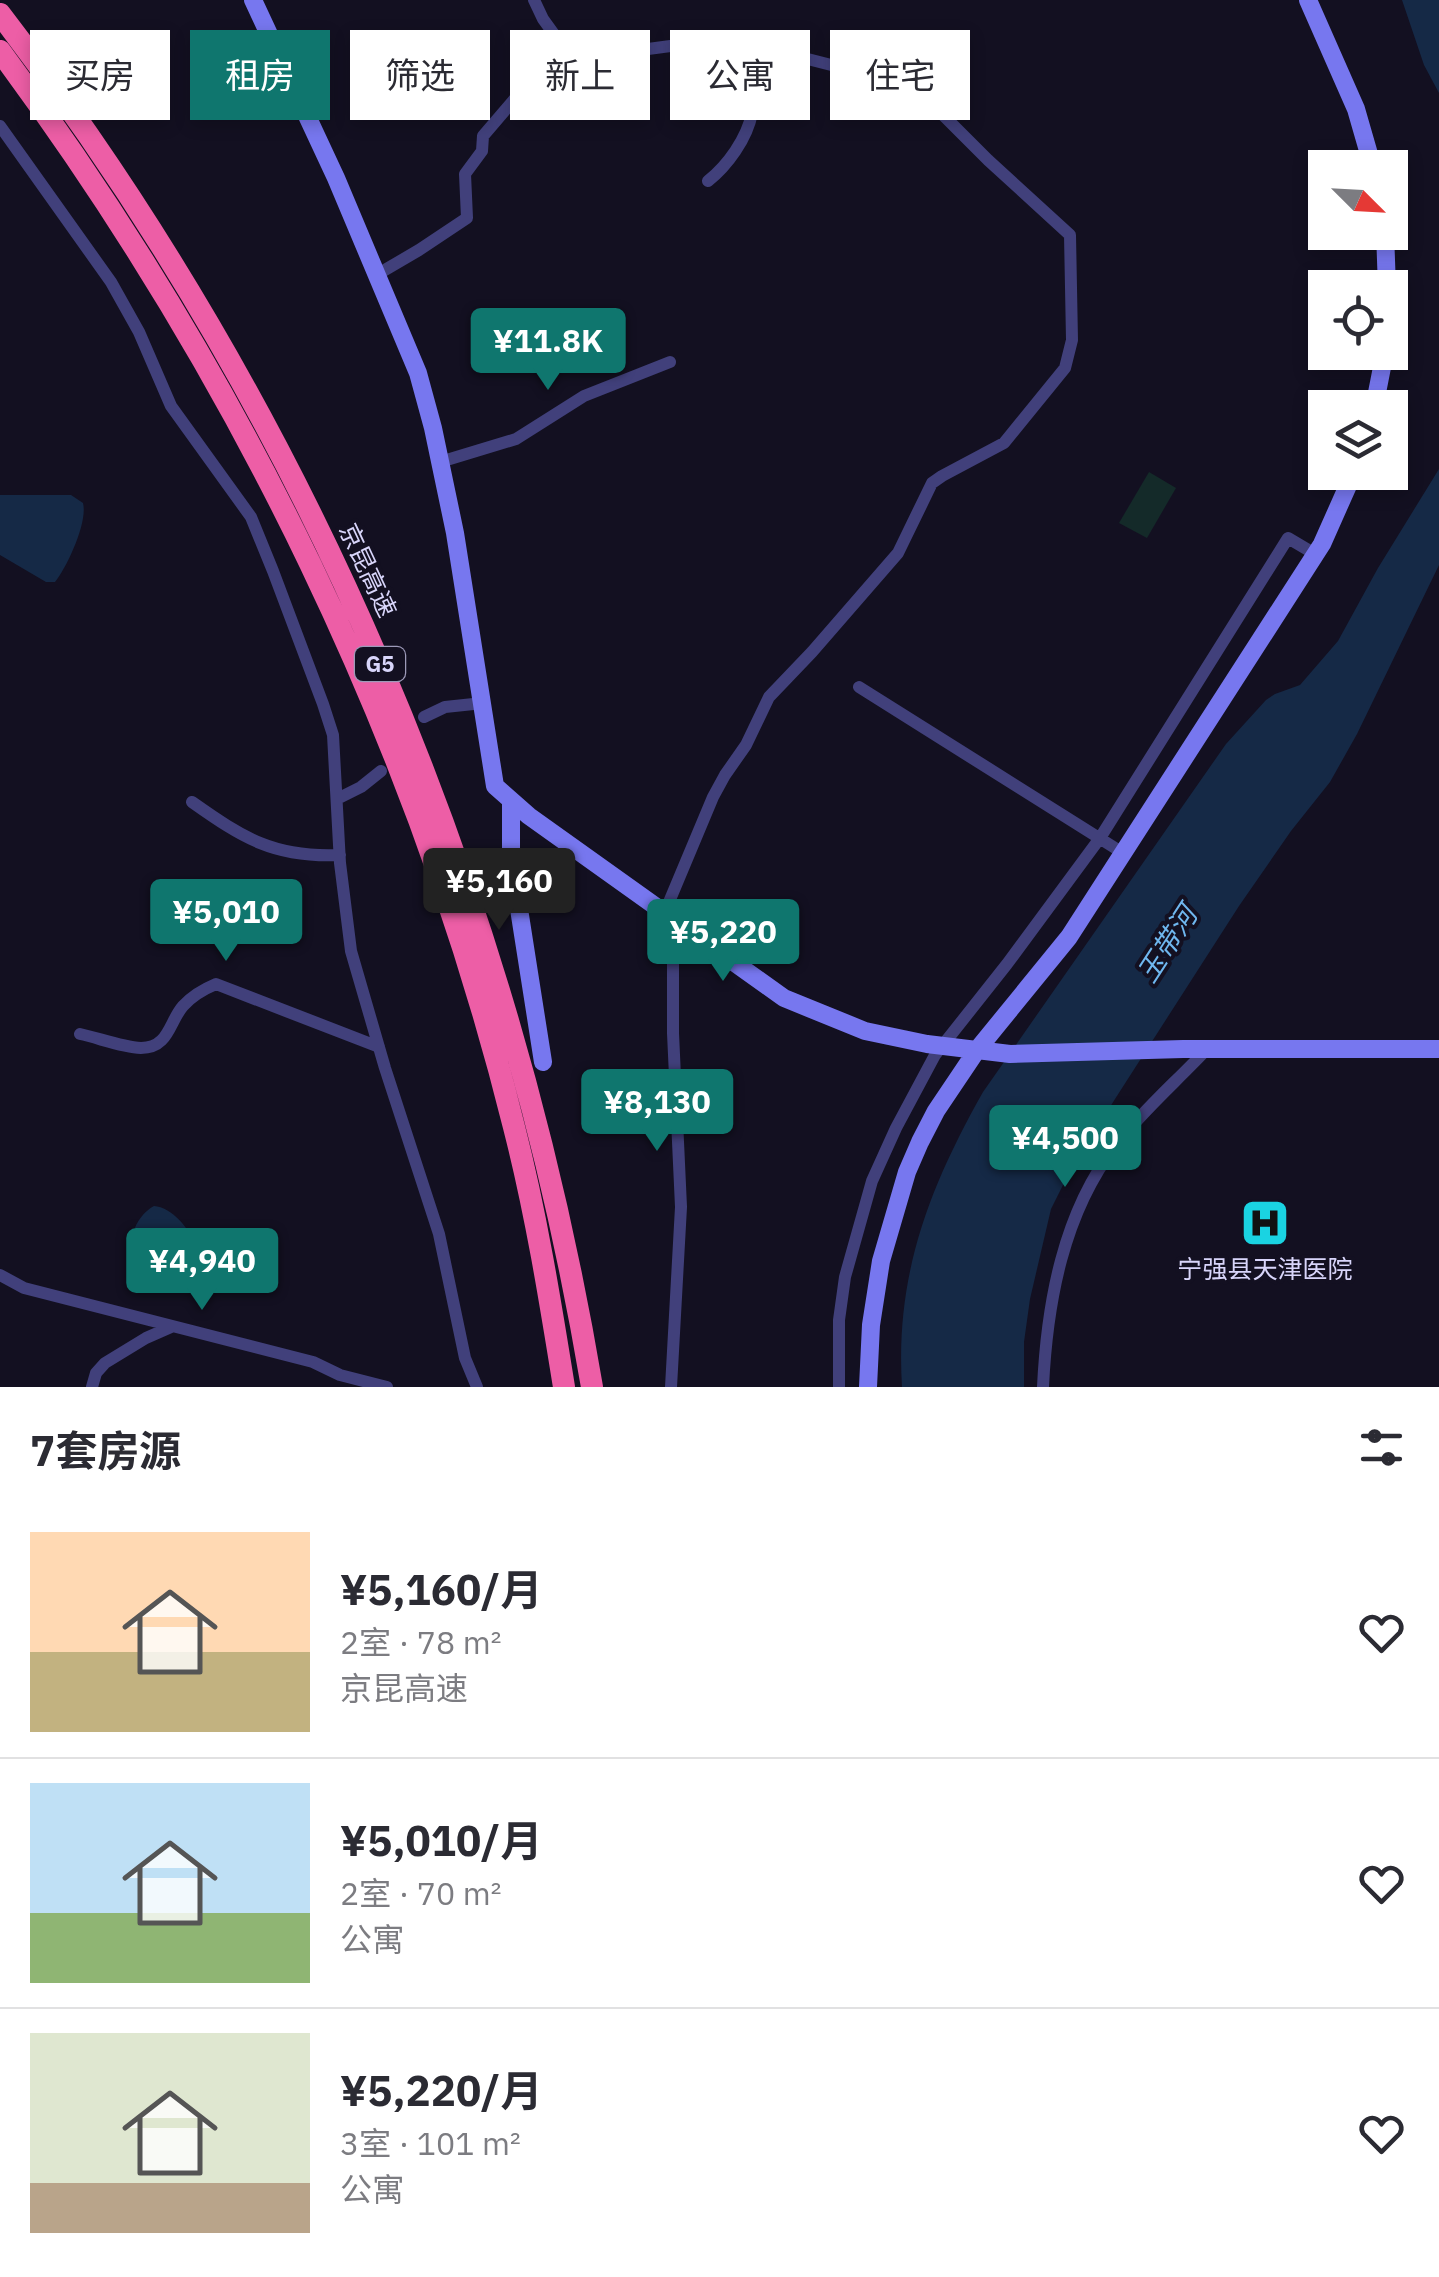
<!DOCTYPE html>
<html lang="zh">
<head>
<meta charset="utf-8">
<style>
	:root { --surface:#fff; --page:#f7f7f7; --text:#2b2b33; --muted:#7c7c81; --line:#e1e1e2; --accent:#0f766e }
	body { margin:0; font-family:"IBM Plex Sans","Noto Sans SC",sans-serif; background:var(--page); color:var(--text); height:100vh; display:flex; flex-direction:column; font-size:38px; white-space:nowrap }
	* { box-sizing:border-box; margin:0 }
	p { font-size:32px; color:var(--muted) }
	.icon { flex:none; width:55px; height:55px; fill:none; stroke:currentColor; stroke-width:2; stroke-linecap:round; stroke-linejoin:round }
	.map { position:relative; height:1387px; overflow:hidden }
	.details { display:flex; flex-direction:column; background:var(--surface); flex:1 }
	.details>* { flex:none }
	.hud { position:absolute; left:30px; top:30px; width:1380px; height:90px; display:flex; gap:20px }
	.needle { width:65px; rotate:114deg }
	.tools { position:absolute; left:1308px; top:150px; display:grid; gap:20px }
	.tools a { display:grid; place-items:center; width:100px; height:100px; border-radius:0px; background:var(--surface); box-shadow:0 5px 15px #0003; font-size:50px }
	.price { position:absolute; translate:-50% -85px; padding:0 22px; border-radius:10px; background:var(--accent); color:#fff; font-size:32px; line-height:65px; filter:drop-shadow(0 2px 5px #0008) }
	.price::after { content:''; position:absolute; left:50%; top:60px; width:30px; height:22px; margin-left:-15px; background:inherit; clip-path:polygon(0 0,100% 0,50% 100%) }
	.price.current { background:#222; color:#fff }
	ul { padding:0; list-style:none }
	li { display:flex; align-items:center; gap:30px; height:250px; padding:0 30px }
	li+li { border-top:2px solid var(--line) }
	li span { display:grid; place-items:center; flex:none; width:280px; height:200px; border-radius:0px; color:#555 }
	li>.icon { margin-inline-start:auto }
	span .icon { width:120px; height:120px; fill:#fffc; stroke-width:1 }
	li b { font-size:42px }
	h2 { display:flex; justify-content:space-between; align-items:center; height:120px; padding:0 30px; font-size:42px }
	.chip { padding:0 35px; border-radius:0px; background:var(--surface); box-shadow:0 5px 15px #0003; font-size:35px; line-height:90px }
	.chip.current { background:var(--accent); color:#fff }
	.map>svg:first-child { display:block }
	.green { fill:#142a29 }
	.water { fill:#152946 }
	.lines { fill:none; stroke-linecap:round; stroke-linejoin:round }
	.street { stroke:#41407b; stroke-width:12 }
	.secondary { stroke:#7777ef; stroke-width:18 }
	.highway { stroke:#ed5ea6; stroke-width:22 }
	.labels { text-anchor:middle; stroke-width:8; stroke-linejoin:round; paint-order:stroke }
	.shield { fill:#131021; stroke:#9d9ab9; stroke-width:2.5 }
	.shield-label { font-size:22px; font-weight:bold; fill:#d8d5fa }
	.street-label { font-size:25px; fill:#d8d5fa; stroke:#131021 }
	.poi-label { font-size:25px; fill:#d8d5fa; stroke:#131021 }
	.water-label { font-size:28px; font-style:italic; fill:#6fb7ef; stroke:#131021 }
</style>
</head>
<body>
<div class="map">
<svg width="1439" height="1387" viewBox="0 0 1439 1387">
	<rect width="100%" height="100%" fill="#131021"/>
	<path class="green" d="M1149,472L1176,488L1147,538L1119,523Z"/>
	<path class="water" d="M1402,0H1439V93L1424,65Z
		M1439,469V565L1357,734L1330,782L1291,831L1239,906L1115,1099L1068,1175L1051,1209L1030,1299L1024,1342V1387H902C895,1275 929,1188 983,1092L1226,744L1266,700L1275,694L1300,685L1338,641L1378,568Z
		M0,495H71L83,503C88,522 67,567 55,582H46L0,555Z
		M154,1206C171,1207 191,1229 195,1246C197,1257 191,1269 186,1278C170,1278 138,1257 134,1240C131,1227 144,1211 154,1206Z"/>
	<g class="lines">
		<path class="street" d="M534,0L543,19L569,55L585,51L648,49L693,43L739,56L784,53L847,69L872,66L880,69L937,109L988,160L1070,235L1072,340L1065,368L1004,443L942,476L932,483L898,553L812,652L769,697L746,745L725,775L713,797L664,914
			M0,126L111,282L139,332L171,406L251,517L273,571L323,704L333,735L340,863L351,951L385,1068L439,1234L465,1358L477,1387
			M708,181C727,166 747,139 752,113C756,96 752,74 752,56
			M378,274L419,250L467,218L465,174L482,151L483,136L530,81L569,55
			M440,462L516,439L584,396L670,362
			M859,687L1123,853
			M424,717L445,707L483,703
			M337,799L361,787L381,771
			M192,802C243,838 274,858 340,855
			M80,1034C99,1038 121,1047 141,1048C169,1048 169,1022 183,1006C192,996 204,989 216,984L379,1047
			M0,1275L24,1288L313,1362L340,1375L387,1387
			M92,1387L96,1373L105,1363L146,1338L171,1327
			M671,1387L681,1207L673,1033V920
			M839,1387V1320L845,1277L872,1181L896,1128L935,1055L1007,964L1100,838L1288,538L1315,554
			M1043,1387C1047,1303 1063,1213 1116,1145C1142,1111 1177,1081 1207,1049"/>
		<path class="secondary" d="M253,0L336,178L418,373L433,428L455,533L495,786L529,816L784,998L865,1031L927,1044L1010,1054L1183,1049H1439
			M1308,0L1356,109L1373,168
			M1385,232L1387,288
			M1374,408L1385,352
			M511,800V858L543,1062
			M868,1387L871,1325L881,1261L907,1172L920,1142L936,1111L977,1050L1069,937L1322,544L1354,472"/>
		<path class="highway" d="M0,14C308,415 508,889 592,1387
			M0,51C239,373 417,738 514,1127C536,1213 550,1300 564,1387"/>
	</g>
	<defs>
		<g id="hospital-square" transform="scale(2.5)"><rect x="-9" y="-9" width="18" height="18" rx="4" fill="#1ad3e2" stroke="#131021"/><path d="M-5-5h3v3.5h4V-5h3V5h-3V1.5h-4V5h-3Z" fill="#111"/></g>
	</defs>
	<g fill-rule="evenodd">
		<use href="#hospital-square" x="1265" y="1223"/>
	</g>
	<g class="labels">
		<rect class="shield" x="355" y="647" width="50" height="34" rx="8"/>
		<g class="shield-label">
			<text x="380" y="672">G5</text>
		</g>
		<g class="street-label">
			<text transform="translate(368 570) rotate(65)" y="9">京昆高速</text>
		</g>
		<g class="poi-label">
			<text x="1265" y="1278">宁强县天津医院</text>
		</g>
		<g class="water-label">
			<text transform="translate(1167 944) rotate(-57)" y="10">玉带河</text>
		</g>
	</g>
</svg>
<div class="tools">
<a><svg class="needle" viewBox="-14 -14 28 28"><path d="M0-13l5 13h-10z" fill="#e53935"/><path d="M0 13l5-13h-10z" fill="#7c7c81"/></svg></a>
<a><svg class="icon" aria-label="locate" viewBox="0 0 24 24"><circle cx="12" cy="12" r="6"/><path d="M12 2v4M12 18v4M2 12h4M18 12h4"/></svg></a>
<a><svg class="icon" aria-label="layers" viewBox="0 0 24 24"><path d="M12 4l9 5-9 5-9-5zM3 14l9 5 9-5"/></svg></a>
</div>
<b class="price" style="left:548px;top:393px">¥11.8K</b>
<b class="price current" style="left:499px;top:933px">¥5,160</b>
<b class="price" style="left:226px;top:964px">¥5,010</b>
<b class="price" style="left:723px;top:984px">¥5,220</b>
<b class="price" style="left:657px;top:1154px">¥8,130</b>
<b class="price" style="left:1065px;top:1190px">¥4,500</b>
<b class="price" style="left:202px;top:1313px">¥4,940</b>
<div class="hud">
<a class="chip">买房</a>
<a class="chip current">租房</a>
<a class="chip">筛选</a>
<a class="chip">新上</a>
<a class="chip">公寓</a>
<a class="chip">住宅</a>
</div>
</div>
<section class="details">
<h2>7套房源<svg class="icon" aria-label="filters" viewBox="0 0 24 24"><path d="M4 7h16M4 17h16"/><circle cx="9" cy="7" r="2"/><circle cx="15" cy="17" r="2"/></svg></h2>
<ul>
<li><span style="background:linear-gradient(#ffd9b3 60%,#c2b280 0)"><svg class="icon" aria-label="home" viewBox="0 0 24 24"><path d="M3 11l9-7 9 7M6 9v11h12V9"/></svg></span><div><b>¥5,160/月</b><p>2室 · 78 m²</p><p>京昆高速</p></div><svg class="icon" aria-label="heart" viewBox="0 0 24 24"><path d="M12 20l-8-8c-3-5 5-10 8-4 3-6 11-1 8 4z"/></svg></li>
<li><span style="background:linear-gradient(#bfe0f5 65%,#8fb573 0)"><svg class="icon" aria-label="home" viewBox="0 0 24 24"><path d="M3 11l9-7 9 7M6 9v11h12V9"/></svg></span><div><b>¥5,010/月</b><p>2室 · 70 m²</p><p>公寓</p></div><svg class="icon" aria-label="heart" viewBox="0 0 24 24"><path d="M12 20l-8-8c-3-5 5-10 8-4 3-6 11-1 8 4z"/></svg></li>
<li><span style="background:linear-gradient(#dfe7d0 75%,#b9a48a 0)"><svg class="icon" aria-label="home" viewBox="0 0 24 24"><path d="M3 11l9-7 9 7M6 9v11h12V9"/></svg></span><div><b>¥5,220/月</b><p>3室 · 101 m²</p><p>公寓</p></div><svg class="icon" aria-label="heart" viewBox="0 0 24 24"><path d="M12 20l-8-8c-3-5 5-10 8-4 3-6 11-1 8 4z"/></svg></li>
</ul>
</section>
</body>
</html>
